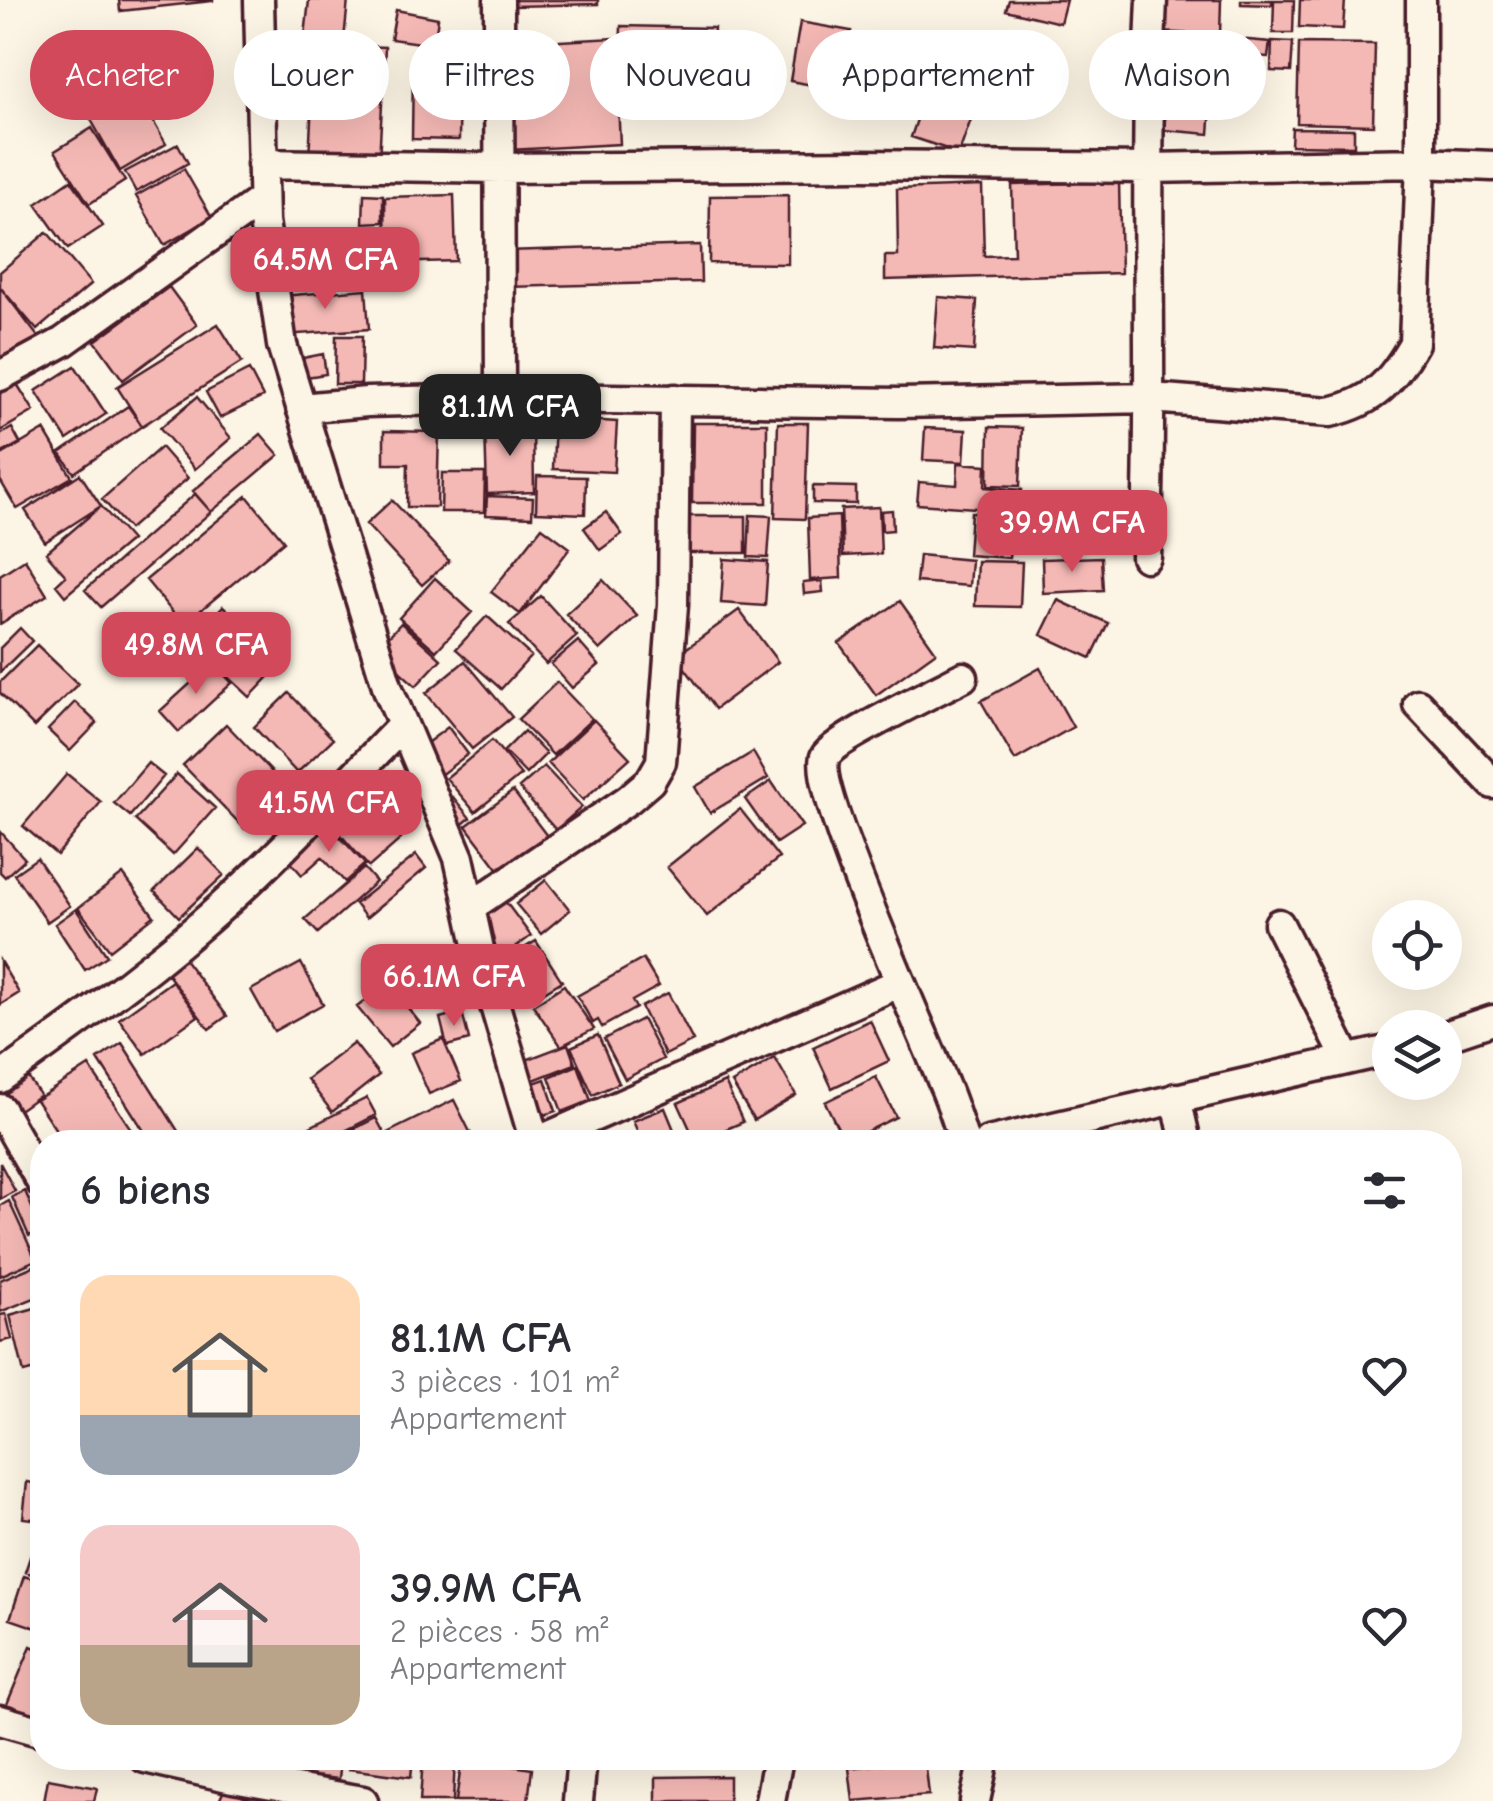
<!DOCTYPE html>
<html lang="fr">
<head>
<meta charset="utf-8">
<style>
	:root { --surface:#fff; --page:#f2f2f3; --text:#2b2b33; --muted:#7c7c81; --accent:#d1495b }
	body { margin:0; font-family:"Comic Neue",sans-serif; background:var(--page); color:var(--text); height:100vh; display:flex; flex-direction:column; font-size:38px; white-space:nowrap }
	* { box-sizing:border-box; margin:0 }
	p { font-size:32px; color:var(--muted) }
	.icon { flex:none; width:55px; height:55px; fill:none; stroke:currentColor; stroke-width:2; stroke-linecap:round; stroke-linejoin:round }
	.map { position:relative; flex:1; overflow:hidden }
	.panel { position:absolute; left:30px; top:1130px; width:1432px; height:640px; display:flex; flex-direction:column; background:var(--surface); border-radius:40px; box-shadow:0 10px 40px #0002 }
	.panel>* { flex:none }
	.hud { position:absolute; left:30px; top:30px; width:1435px; height:90px; display:flex; gap:20px }
	.buttons { position:absolute; left:1372px; top:900px; display:grid; gap:20px }
	.buttons a { display:grid; place-items:center; width:90px; height:90px; border-radius:50%; background:var(--surface); box-shadow:0 10px 40px #0002; font-size:50px }
	.price { position:absolute; translate:-50% -85px; padding:0 22px; border-radius:20px; background:var(--accent); color:#fff; font-size:32px; line-height:65px; filter:drop-shadow(0 2px 5px #0008) }
	.price::after { content:''; position:absolute; left:50%; top:60px; width:30px; height:22px; margin-left:-15px; background:inherit; clip-path:polygon(0 0,100% 0,50% 100%) }
	.price.active { background:#222; color:#fff }
	ul { padding:0; list-style:none }
	li { display:flex; align-items:center; gap:30px; height:250px; padding:0 50px }
	li span { display:grid; place-items:center; flex:none; width:280px; height:200px; border-radius:30px; color:#555 }
	li>.icon { margin-inline-start:auto }
	span .icon { width:120px; height:120px; fill:#fffc; stroke-width:1 }
	li b { font-size:42px }
	h2 { display:flex; justify-content:space-between; align-items:center; height:120px; padding:0 50px; font-size:42px }
	.tag { padding:0 35px; border-radius:45px; background:var(--surface); box-shadow:0 10px 40px #0002; font-size:35px; line-height:90px }
	.tag.active { background:var(--accent); color:#fff }
	.map>svg:first-child { display:block }
	.building { fill:#f5b9b5; stroke:#4a1f2b; stroke-width:2.5 }
	.lines { fill:none; stroke-linecap:round; stroke-linejoin:round }
	.street-casing { stroke:#4a1f2b; stroke-width:35 }
	.street { stroke:#fcf5e5; stroke-width:28 }
</style>
</head>
<body>
<div class="map">
<svg width="1493" height="1801" viewBox="0 0 1493 1801">
	<rect width="100%" height="100%" fill="#fcf5e5"/>
	<filter id="ink" filterUnits="userSpaceOnUse"><feTurbulence type="fractalNoise" baseFrequency=".01" numOctaves="2"/><feDisplacementMap in="SourceGraphic" scale="20" xChannelSelector="R" yChannelSelector="G"/><feConvolveMatrix kernelMatrix="1 2 1 2 8 2 1 2 1" color-interpolation-filters="sRGB"/></filter>
	<g filter="url(#ink)">
		<path class="building" d="M119,0H213V1L120,11Z
			M309,0H348L344,40L305,36Z
			M514,0H598V4L514,6Z
			M1009,0H1066L1060,23L1006,10Z
			M1158,0H1221L1220,35L1157,32Z
			M1241,0H1272V5L1241,4Z
			M1274,0H1294L1293,33H1273Z
			M1300,0H1345L1343,29L1299,27Z
			M396,10L438,18L434,45L391,39Z
			M800,22L851,31L840,90L790,81Z
			M621,26L714,28L713,59L620,57Z
			M1214,37L1270,42L1268,57L1213,53Z
			M615,38L620,144L509,150L504,44Z
			M269,41L312,44L307,110L264,107Z
			M1272,41L1293,42L1291,72L1271,71Z
			M1299,43L1375,44L1373,125L1297,123Z
			M315,44L385,47L379,161L309,158Z
			M413,64L460,65L459,140L412,139Z
			M935,67L984,83L959,153L911,137Z
			M1169,77L1213,80L1209,134L1164,130Z
			M136,91L166,144L120,171L90,118Z
			M92,128L125,181L89,204L55,151Z
			M1292,128L1354,129V146L1291,145Z
			M178,144L188,163L136,192L125,172Z
			M184,169L212,218L164,245L136,196Z
			M71,180L103,226L68,249L36,204Z
			M1119,182L1121,273L885,280V256H898L897,189L982,186L984,256L1014,255L1012,185Z
			M364,194L383,195V222L363,223Z
			M454,195L456,261L386,263L385,197Z
			M788,195V264L709,263L710,196Z
			M362,227H381V282H362Z
			M47,232L91,284L37,330L0,287V272Z
			M700,245L701,282L506,287L505,251Z
			M0,287L39,338L0,367Z
			M169,287L197,325L123,380L95,341Z
			M366,289L369,329L284,335L281,296Z
			M938,297L977,300L974,351L934,348Z
			M218,324L242,362L142,426L117,387Z
			M336,336H362L361,384H335Z
			M323,354L326,374L306,377L303,358Z
			M75,366L106,414L67,440L36,391Z
			M249,370L263,397L220,418L206,392Z
			M17,384L34,411L0,431V394Z
			M197,397L231,438L195,469L160,428Z
			M128,406L142,426L74,473L60,453Z
			M555,418L617,422L614,472L553,469Z
			M693,423H767V503H692Z
			M778,423H808L805,519L775,518Z
			M533,424L534,492L487,494L485,426Z
			M989,427L1022,428L1020,486L988,485Z
			M12,428L20,443L0,454V435Z
			M925,428L966,430L964,462L923,460Z
			M44,430L72,477L17,509L0,480V456Z
			M384,431L439,432L437,507H407L408,464H384Z
			M261,434L279,455L211,512L193,491Z
			M161,447L188,478L129,529L102,499Z
			M958,463L986,465L985,487L1022,490L1020,511L917,504L919,482L957,485Z
			M442,473H485L484,512H441Z
			M80,474L101,506L45,542L25,510Z
			M537,476L586,477L585,514L536,512Z
			M813,486L856,487V504L813,503Z
			M195,494L211,512L101,607L85,590Z
			M247,496L284,541L183,625L146,580Z
			M487,496L533,498L532,517L486,515Z
			M392,500L449,561L422,585L366,524Z
			M101,506L131,540L65,596L56,585L66,576L46,553Z
			M879,507L881,554L843,556L841,509Z
			M892,510L893,530L882,531L881,511Z
			M606,512L622,534L600,550L584,528Z
			M971,512L1013,515L1009,558L968,555Z
			M1059,514L1060,547L1017,549L1016,516Z
			M750,515L771,516L768,558L748,557Z
			M689,516H746V553H689Z
			M839,516L841,578L810,580L808,518Z
			M1109,521L1110,547L1063,550L1061,523Z
			M542,527L570,548L520,614L491,592Z
			M919,555L971,560L969,586L916,582Z
			M1101,557L1103,590L1043,593L1042,559Z
			M25,559L47,595L0,624V575Z
			M724,559L768,562L765,606L721,603Z
			M977,561L1022,562L1020,607L975,606Z
			M435,578L472,612L436,651L399,618Z
			M603,580L637,616L600,650L566,614Z
			M822,581L823,592L804,594L803,583Z
			M541,596L577,636L546,664L509,624Z
			M1058,600L1108,623L1091,658L1041,635Z
			M900,601L936,652L876,695L839,643Z
			M223,606L283,662L250,697L190,641Z
			M739,610L778,662L715,709L676,656Z
			M487,616L531,656L501,689L456,649Z
			M401,623L441,659L416,686L376,650Z
			M20,628L32,641L0,672V648Z
			M578,641L599,665L572,688L551,664Z
			M37,645L78,684L34,727L0,693V682Z
			M465,661L512,717L472,749L426,693Z
			M213,663L232,683L179,732L160,711Z
			M1040,668L1073,727L1015,760L981,701Z
			M557,682L592,719L553,755L518,719Z
			M289,693L333,739L297,773L254,727Z
			M75,702L97,723L70,751L48,730Z
			M594,720L630,758L583,800L548,763Z
			M226,724L288,789L245,829L183,765Z
			M448,727L468,754L439,776L419,749Z
			M524,731L546,754L526,774L504,751Z
			M492,740L521,775L475,812L446,778Z
			M753,752L768,778L710,813L695,787Z
			M148,763L164,776L130,816L114,803Z
			M544,766L582,807L556,830L519,788Z
			M67,774L101,802L57,855L23,826Z
			M177,774L215,808L173,855L135,820Z
			M771,781L802,826L776,843L745,799Z
			M513,791L550,840L503,875L466,826Z
			M364,797L401,839L369,867L332,825Z
			M453,797L470,818L458,828L440,808Z
			M740,809L779,858L707,916L667,867Z
			M329,825L365,864L345,882L322,857L302,875L289,860Z
			M0,831L25,859L5,877L0,872Z
			M198,848L224,875L179,917L154,891Z
			M416,855L426,868L366,918L355,904Z
			M37,858L70,906L47,922L14,874Z
			M364,868L376,882L318,933L305,919Z
			M123,874L154,916L110,950L78,908Z
			M546,880L570,910L541,934L516,904Z
			M505,901L531,936L502,957L476,923Z
			M76,909L107,956L85,970L55,924Z
			M536,941L562,981L536,997L510,957Z
			M184,959L227,1016L209,1029L166,972Z
			M643,959L659,986L632,1001L636,1008L602,1027L598,1020L593,1023L577,996Z
			M0,961L19,993L0,1005Z
			M301,963L323,1004L274,1031L251,990Z
			M172,981L198,1016L145,1054L119,1019Z
			M388,983L420,1023L390,1047L357,1007Z
			M564,985L594,1029L561,1046L533,1005Z
			M668,993L693,1041L665,1055L641,1007Z
			M462,1012L469,1040L447,1046L440,1018Z
			M642,1019L663,1059L625,1079L604,1039Z
			M870,1020L889,1061L832,1088L813,1047Z
			M598,1035L619,1083L593,1095L571,1047Z
			M443,1039L461,1081L429,1094L411,1053Z
			M122,1043L185,1142H151L98,1059Z
			M354,1043L379,1075L332,1112L307,1079Z
			M568,1044L575,1064L526,1083L518,1063Z
			M775,1058L796,1095L754,1120L732,1083Z
			M578,1065L591,1101L562,1112L549,1077Z
			M89,1066L133,1132L117,1142H64L36,1100Z
			M23,1070L40,1095L13,1114L0,1095V1087Z
			M876,1077L896,1117L845,1142L825,1102Z
			M545,1079L556,1111L539,1117L528,1085Z
			M725,1082L743,1122L696,1142L678,1103Z
			M367,1098L376,1115L323,1142H315L308,1128Z
			M454,1100L475,1142H394L389,1132Z
			M665,1108L679,1142H642L633,1121Z
			M376,1118L389,1142H328Z
			M634,1134L638,1142H615Z
			M0,1163L15,1191L0,1199Z
			M25,1191L42,1231L29,1236L12,1197Z
			M9,1201L36,1260L0,1276V1206Z
			M36,1265L42,1280V1295L0,1312V1280Z
			M42,1306V1368L24,1373L10,1315Z
			M6,1314L12,1339L0,1342V1315Z
			M27,1482L42,1484V1520L23,1518Z
			M33,1548L42,1551V1577L25,1572Z
			M24,1576L42,1582V1609L36,1628L10,1619Z
			M31,1646L42,1651V1719L7,1704Z
			M222,1758H258L255,1771L221,1765Z
			M284,1758H341L339,1779L282,1773Z
			M349,1758H413L411,1777L348,1769Z
			M423,1758H455L453,1801H420Z
			M462,1758L532,1769L528,1801H456Z
			M925,1759L929,1795L853,1801L849,1768Z
			M729,1776V1801H656V1777Z
			M48,1779L97,1788L94,1801H44Z
			M225,1788L252,1801H219Z"/>
		<g class="lines">
			<g class="street-casing">
				<path id="street" d="M259,0L264,221L282,345L388,689L459,858L481,958L535,1142
					M499,0L500,399
					M262,164L500,168L861,165L1148,168L1421,163L1493,166
					M0,376L63,342L263,199
					M301,408L367,402L535,398L899,403L1151,398L1330,412C1375,402 1392,381 1414,343L1421,163V0
					M1146,557C1154,372 1143,186 1152,0
					M963,677C940,689 833,740 825,757C812,788 926,1039 944,1085C952,1103 958,1123 964,1142
					M1418,704L1493,784
					M472,906L629,799L650,781L661,762L673,605L675,399
					M1279,924L1347,1059
					M1445,1036L1493,1020
					M0,1078C67,1030 133,983 195,930C269,867 335,795 402,726
					M1176,1098L1186,1142
					M0,1109L42,1183
					M536,1142L899,983
					M988,1142L1390,1050
					M0,1720L42,1732
					M145,1758L233,1778L363,1801
					M578,1801L582,1758
					M770,1801L778,1758
					M975,1801L984,1758"/>
			</g>
			<use href="#street" class="street"/>
		</g>
	</g>
</svg>
<div class="buttons">
<a><svg class="icon" aria-label="locate" viewBox="0 0 24 24"><circle cx="12" cy="12" r="6"/><path d="M12 2v4M12 18v4M2 12h4M18 12h4"/></svg></a>
<a><svg class="icon" aria-label="layers" viewBox="0 0 24 24"><path d="M12 4l9 5-9 5-9-5zM3 14l9 5 9-5"/></svg></a>
</div>
<b class="price" style="left:325px;top:312px">64.5M CFA</b>
<b class="price active" style="left:510px;top:459px">81.1M CFA</b>
<b class="price" style="left:1072px;top:575px">39.9M CFA</b>
<b class="price" style="left:196px;top:697px">49.8M CFA</b>
<b class="price" style="left:329px;top:855px">41.5M CFA</b>
<b class="price" style="left:454px;top:1029px">66.1M CFA</b>
<div class="hud">
<a class="tag active">Acheter</a>
<a class="tag">Louer</a>
<a class="tag">Filtres</a>
<a class="tag">Nouveau</a>
<a class="tag">Appartement</a>
<a class="tag">Maison</a>
</div>
<section class="panel">
<h2>6 biens<svg class="icon" aria-label="filters" viewBox="0 0 24 24"><path d="M4 7h16M4 17h16"/><circle cx="9" cy="7" r="2"/><circle cx="15" cy="17" r="2"/></svg></h2>
<ul>
<li><span style="background:linear-gradient(#ffd9b3 70%,#9aa5b1 0)"><svg class="icon" aria-label="home" viewBox="0 0 24 24"><path d="M3 11l9-7 9 7M6 9v11h12V9"/></svg></span><div><b>81.1M CFA</b><p>3 pièces · 101 m²</p><p>Appartement</p></div><svg class="icon" aria-label="heart" viewBox="0 0 24 24"><path d="M12 20l-8-8c-3-5 5-10 8-4 3-6 11-1 8 4z"/></svg></li>
<li><span style="background:linear-gradient(#f6c9c9 60%,#b9a48a 0)"><svg class="icon" aria-label="home" viewBox="0 0 24 24"><path d="M3 11l9-7 9 7M6 9v11h12V9"/></svg></span><div><b>39.9M CFA</b><p>2 pièces · 58 m²</p><p>Appartement</p></div><svg class="icon" aria-label="heart" viewBox="0 0 24 24"><path d="M12 20l-8-8c-3-5 5-10 8-4 3-6 11-1 8 4z"/></svg></li>
</ul>
</section>
</div>
</body>
</html>
